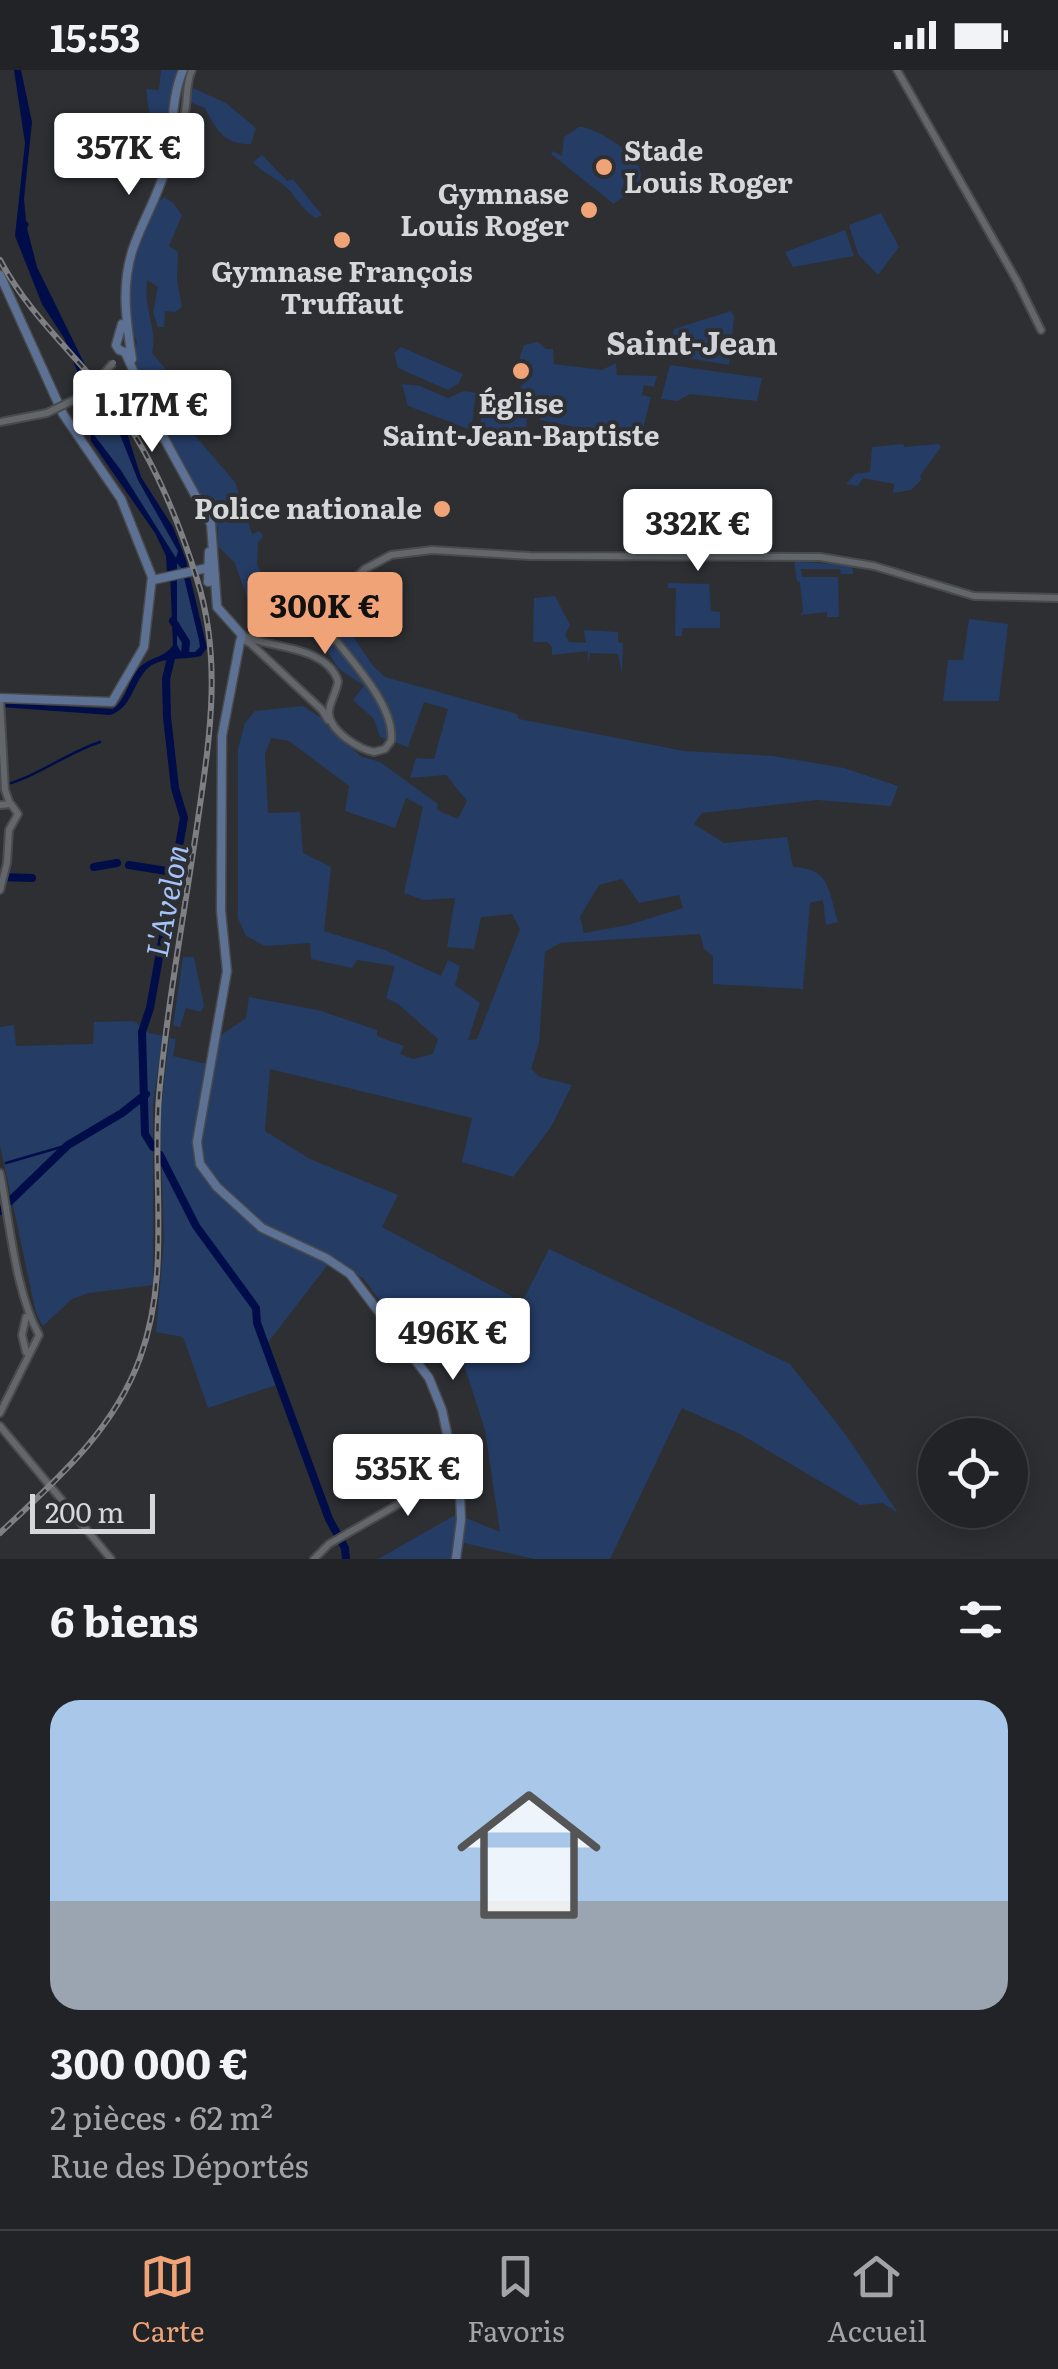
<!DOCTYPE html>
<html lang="fr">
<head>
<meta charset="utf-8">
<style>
	:root { --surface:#222326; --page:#2e2f32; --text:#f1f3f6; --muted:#a2a4a7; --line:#3f4043; --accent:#efa377 }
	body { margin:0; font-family:Literata,serif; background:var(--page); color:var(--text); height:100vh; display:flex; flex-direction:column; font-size:38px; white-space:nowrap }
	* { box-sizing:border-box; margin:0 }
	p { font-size:32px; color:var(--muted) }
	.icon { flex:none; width:55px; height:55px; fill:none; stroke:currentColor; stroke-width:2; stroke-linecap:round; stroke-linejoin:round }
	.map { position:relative; height:1489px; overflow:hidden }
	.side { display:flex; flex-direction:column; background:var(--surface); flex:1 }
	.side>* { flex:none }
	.fabs { position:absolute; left:918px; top:1348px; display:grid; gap:20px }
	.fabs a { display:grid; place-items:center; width:110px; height:110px; border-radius:50%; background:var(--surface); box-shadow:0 5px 25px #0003,0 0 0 2px var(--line); font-size:50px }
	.scale { position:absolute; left:30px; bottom:25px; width:125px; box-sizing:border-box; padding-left:10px; border:5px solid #d6d7d9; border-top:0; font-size:28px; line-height:35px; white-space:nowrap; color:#d6d7d9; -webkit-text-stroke:8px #2d2f33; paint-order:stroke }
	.price { position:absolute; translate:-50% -85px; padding:0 22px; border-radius:10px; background:#fff; color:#222; font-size:32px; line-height:65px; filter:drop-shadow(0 2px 5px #0008) }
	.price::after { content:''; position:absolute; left:50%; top:60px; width:30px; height:22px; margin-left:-15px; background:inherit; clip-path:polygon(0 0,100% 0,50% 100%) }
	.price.active { background:var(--accent); color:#111 }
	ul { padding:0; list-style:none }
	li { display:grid; align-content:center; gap:20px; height:530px; padding:0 50px }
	li span { display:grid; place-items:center; height:310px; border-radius:30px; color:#555 }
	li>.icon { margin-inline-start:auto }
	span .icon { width:180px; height:180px; fill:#fffc; stroke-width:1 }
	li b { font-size:42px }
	h2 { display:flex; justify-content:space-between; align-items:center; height:120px; padding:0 50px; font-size:42px }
	.status { display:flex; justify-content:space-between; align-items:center; height:70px; padding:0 50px; background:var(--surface); direction:ltr }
	.status svg { height:28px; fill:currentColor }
	.tabs { display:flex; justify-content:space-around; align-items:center; height:140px; border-top:2px solid var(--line); background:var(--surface); font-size:28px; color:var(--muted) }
	.tabs a { display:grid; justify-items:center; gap:5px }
	.tabs .active { color:var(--accent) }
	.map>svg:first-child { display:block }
	.green { fill:#253c65; fill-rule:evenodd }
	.water { fill:#000d49; fill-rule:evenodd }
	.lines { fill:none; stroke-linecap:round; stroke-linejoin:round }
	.stream { stroke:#000d49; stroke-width:2.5 }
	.river { stroke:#000d49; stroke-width:8 }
	.tertiary-casing { stroke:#484a4c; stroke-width:10 }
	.secondary-casing { stroke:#484a4c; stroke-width:11 }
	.tertiary { stroke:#63666a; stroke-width:6 }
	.secondary { stroke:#5d7194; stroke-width:8 }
	.rail-casing { stroke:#7d7f82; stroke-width:6 }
	.rail { stroke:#2d2f33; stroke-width:2.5; stroke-dasharray:8; stroke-linecap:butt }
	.tertiary-bridge-casing { stroke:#484a4c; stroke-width:10; stroke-linecap:butt }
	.tertiary-bridge { stroke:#63666a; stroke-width:6 }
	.poi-dot { fill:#efa377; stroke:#2d2f33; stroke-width:4 }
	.labels { text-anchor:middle; stroke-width:8; stroke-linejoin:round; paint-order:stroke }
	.poi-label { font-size:28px; font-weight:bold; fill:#d6d7d9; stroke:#2d2f33; text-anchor:end }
	.water-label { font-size:30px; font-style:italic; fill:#a3c3f9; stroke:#2d2f33 }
	.quarter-label { font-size:32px; font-weight:bold; fill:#d0d2d7; stroke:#2d2f33 }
</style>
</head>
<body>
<div class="status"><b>15:53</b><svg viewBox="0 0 49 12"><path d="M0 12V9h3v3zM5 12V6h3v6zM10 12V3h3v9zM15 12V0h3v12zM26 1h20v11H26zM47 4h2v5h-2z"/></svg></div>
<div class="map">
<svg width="1058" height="1489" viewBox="0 0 1058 1489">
	<rect width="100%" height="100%" fill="#2d2f33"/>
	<path class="green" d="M161,0H179L174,11L162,81L154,78L156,56L151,55L146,19L159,20Z
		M193,18L226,33L256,58L251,74C225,75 216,60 205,38L190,32Z
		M579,57C595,56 642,86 641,105C641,121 623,125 614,134L551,84L553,81L562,86L564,67Z
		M262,85L287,111L293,109L322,145L316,148C302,140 298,129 287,118C276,107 262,103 253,92Z
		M164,127L173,133L182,145L169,176L178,182L177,211L182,237L175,242L165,241L164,257H158L153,242L158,217L147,210C143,240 158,259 152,283L164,297L183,344L197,368L235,412L252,464L260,461L263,467L258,472L257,494L273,527L318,552L330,548L331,540L366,501L369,511L341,538L340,546L373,596L385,607L517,644L519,649L684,681L773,686L844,698L898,716L891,736L817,730L702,743L694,754L724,773L787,767L793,797C831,798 828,821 838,852L826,855L823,830L810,833L803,919L713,914V886L704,879L700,864L560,873L545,882L539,973L531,999L540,1007L572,1015L551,1057L513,1107L462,1092L472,1048L270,999L265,1061L310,1089L398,1125L382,1157L522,1232L549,1179L790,1294L846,1365L898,1443L883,1433L860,1435L740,1364L682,1338L610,1489H534L464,1473L461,1489H378L457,1444L500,1462L485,1360L458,1276L383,1235L364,1209L333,1188L266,1275L279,1314L208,1338L183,1267L156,1262L164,1170L160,1050L169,968L176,969L173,986L215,996L221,965L246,948L249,927L318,940L377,960V966L404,976L400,984L413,989L433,984L438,969L398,934L386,928L395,896L357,890L352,898L311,889L310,873L265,876L246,866L238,848V679L245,653L255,641L303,636L320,647L360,686L380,692L438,734L437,740L458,749L467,731L446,705L410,708L416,688L434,689L448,639L424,632L408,677L380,667L374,649L353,630L364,616L338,598L323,574L303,561L275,552L247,528L235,493L218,476V458L164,359L133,285L137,272L131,257L130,201L154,135ZM271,668L289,671L349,716L345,741L395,758L406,728L423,737L404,823L423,830L455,828L447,877L474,879L481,847L512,844L520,859L477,969L468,970L480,933L455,915L460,896L448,890L441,906L385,880L324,861L331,797L303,783L300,742L268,743L265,684ZM622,809L639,833L679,825L683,838L628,855L584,863L580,847L599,815Z
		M881,143L899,177L878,205L858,184L849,155Z
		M845,160L854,186L793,197L785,182Z
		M731,241L734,246L729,295L669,285L674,259Z
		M538,272L546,279H553L554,294L602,300L616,293L617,305L657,306L654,317L644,315L642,325L651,327L640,370L540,350V333L519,319L532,304L527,293L519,290L524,275Z
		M401,277L463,304L458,314L448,320L398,298L394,283Z
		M670,295L762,308L757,331L690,324L677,331L661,329Z
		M402,314L420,316L448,328L464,321L476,323L471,360L408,336Z
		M485,315L527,340L526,373L479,363Z
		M96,332L119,362L138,410L178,481L176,489L120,399L94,365Z
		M903,374L904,377L939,374L941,377L920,406L922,409L911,420L893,423L894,414L863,408L858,416L846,414L855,404L870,402L872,377Z
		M794,491L852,496L853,504H841L840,499H801L802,507H838L839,547H827V542L800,545L803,541L800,512L797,511Z
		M176,492L182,499L199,570L200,577L195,582H181L177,575Z
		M668,513L709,514L711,541L720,542V558H683L682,566H675L676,518H668Z
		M555,526L570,555L565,565L569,572L586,573L584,560L618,562V572L623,573L622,605L618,584L590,583L588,593V581L552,585V577L547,572H533L534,528Z
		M969,549L1008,554L999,631H943L948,590H963Z
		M183,887H194L204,936L201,942L186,938L180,958L173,955Z
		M134,951L149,963L163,966L153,1034V1215L89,1223L72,1229L43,1256L36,1243L0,1075V957L14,955L16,976L93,974L94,952Z"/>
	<path class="water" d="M14,0H21L32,52L24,129L26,151L29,154L27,158L37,197L88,301L90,314L126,360L141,407L173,457L186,490L207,578L201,586C184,590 166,587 152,595C133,607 134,638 110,645L0,637V633H5L113,639C127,629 128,610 139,598C149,587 165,588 173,575L170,503H167L166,486L155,463L91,371L87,326L64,268L42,234L15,166L25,73ZM95,333L119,362L138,410L178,481L176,488L120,399L94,365ZM177,493L182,499L199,570L200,577L195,582H181L177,575Z"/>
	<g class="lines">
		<path class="stream" d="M0,716C36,708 66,683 100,672
			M6,1093L68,1075"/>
		<path class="river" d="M173,551L186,572L185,584
			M129,795L173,802
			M94,797L117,793
			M0,807L32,808
			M153,1077L145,1064L142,962L150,938L184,748L175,718L167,647L166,609L172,584
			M160,1085L196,1156L256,1238L257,1253L329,1449L345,1478L346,1489
			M10,1131L68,1075L122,1043L146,1024
			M0,1141L2,1139"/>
		<g class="tertiary-casing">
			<path id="tertiary" d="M897,0L1017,211L1041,260
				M170,57L179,55C191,40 183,18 192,0
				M0,352L47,343
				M241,565C271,579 326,575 338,611C337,622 328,634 329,644C331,662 359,679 374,682L385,679L391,671C396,635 347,586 326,558L323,547L326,535L365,499L391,485L432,480L530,486L820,487L874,496L974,526L1058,528
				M243,570L250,573L322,640L328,650
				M0,628L5,720L10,734
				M0,735L11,734L18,744L9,760L7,793L0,820
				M0,1103C10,1153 15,1221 39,1265L0,1343
				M26,1282L22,1265L26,1247
				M0,1356L111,1489
				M314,1489L329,1474L456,1401"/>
		</g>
		<g class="secondary-casing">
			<path id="secondary" d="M0,205L63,344L121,429L152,507L144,577L112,632L0,628
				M122,254L116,275L119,280L125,282
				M125,282L159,359L211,454L217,537L242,565L240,572
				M132,289C126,250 120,212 135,173C144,149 158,125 165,100C175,67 169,33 183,0
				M153,510L207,498
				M208,512L209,482
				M240,572L222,666L221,841L227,901L197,1072L200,1094L217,1117L262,1158L326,1188L350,1204L429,1308L442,1340L460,1424L461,1450L456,1489"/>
		</g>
		<use href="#tertiary" class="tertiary"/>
		<use href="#secondary" class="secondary"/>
		<g class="rail-casing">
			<path id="rail" d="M0,190C29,245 75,284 112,332C151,382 178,449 197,509C223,592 209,672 197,756C184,845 167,936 159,1026C152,1114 171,1203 140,1288C113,1362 55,1411 0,1463"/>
		</g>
		<use href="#rail" class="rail"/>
		<g class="tertiary-bridge-casing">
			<path id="tertiary-bridge" d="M47,343L86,324L113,293"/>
		</g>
		<use href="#tertiary-bridge" class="tertiary-bridge"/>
	</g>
	<g class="poi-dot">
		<circle cx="604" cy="97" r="10"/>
		<circle cx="589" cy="140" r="10"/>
		<circle cx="342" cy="170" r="10"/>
		<circle cx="521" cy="301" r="10"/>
		<circle cx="442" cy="439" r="10"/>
	</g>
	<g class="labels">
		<g class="poi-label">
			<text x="624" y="91" text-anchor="start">Stade<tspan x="624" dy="32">Louis Roger</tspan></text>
			<text x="569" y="134">Gymnase<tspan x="569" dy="32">Louis Roger</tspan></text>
			<text x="342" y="212" text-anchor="middle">Gymnase François<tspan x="342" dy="32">Truffaut</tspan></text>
			<text x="521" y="344" text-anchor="middle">Église<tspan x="521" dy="32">Saint-Jean-Baptiste</tspan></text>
			<text x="422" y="449">Police nationale</text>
		</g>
		<g class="water-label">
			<text transform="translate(168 831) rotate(-79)" y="10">L'Avelon</text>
		</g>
		<g class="quarter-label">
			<text x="692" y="285">Saint-Jean</text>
		</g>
	</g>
</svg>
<div class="fabs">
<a><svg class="icon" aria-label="locate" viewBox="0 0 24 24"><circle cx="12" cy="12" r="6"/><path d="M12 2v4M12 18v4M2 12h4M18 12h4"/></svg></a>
</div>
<div class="scale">200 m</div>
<b class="price" style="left:129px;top:128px">357K €</b>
<b class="price" style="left:152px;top:385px">1.17M €</b>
<b class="price" style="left:698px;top:504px">332K €</b>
<b class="price active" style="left:325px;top:587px">300K €</b>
<b class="price" style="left:453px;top:1313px">496K €</b>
<b class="price" style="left:408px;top:1449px">535K €</b>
</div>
<section class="side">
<h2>6 biens<svg class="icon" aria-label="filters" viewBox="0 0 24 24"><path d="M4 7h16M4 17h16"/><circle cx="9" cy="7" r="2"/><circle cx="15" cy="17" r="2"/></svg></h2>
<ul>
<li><span style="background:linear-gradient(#a9c7e8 65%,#9aa5b1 0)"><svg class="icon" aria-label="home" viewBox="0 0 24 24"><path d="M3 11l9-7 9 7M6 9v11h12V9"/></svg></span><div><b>300 000 €</b><p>2 pièces · 62 m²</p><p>Rue des Déportés</p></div></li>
</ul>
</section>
<nav class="tabs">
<a class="active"><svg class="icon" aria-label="map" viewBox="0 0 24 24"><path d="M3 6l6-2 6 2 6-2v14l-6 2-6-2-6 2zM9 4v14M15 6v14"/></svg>Carte</a>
<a><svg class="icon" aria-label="saved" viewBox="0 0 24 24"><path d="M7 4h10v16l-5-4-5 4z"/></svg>Favoris</a>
<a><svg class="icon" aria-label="home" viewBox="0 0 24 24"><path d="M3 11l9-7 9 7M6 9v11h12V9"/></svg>Accueil</a>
</nav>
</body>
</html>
